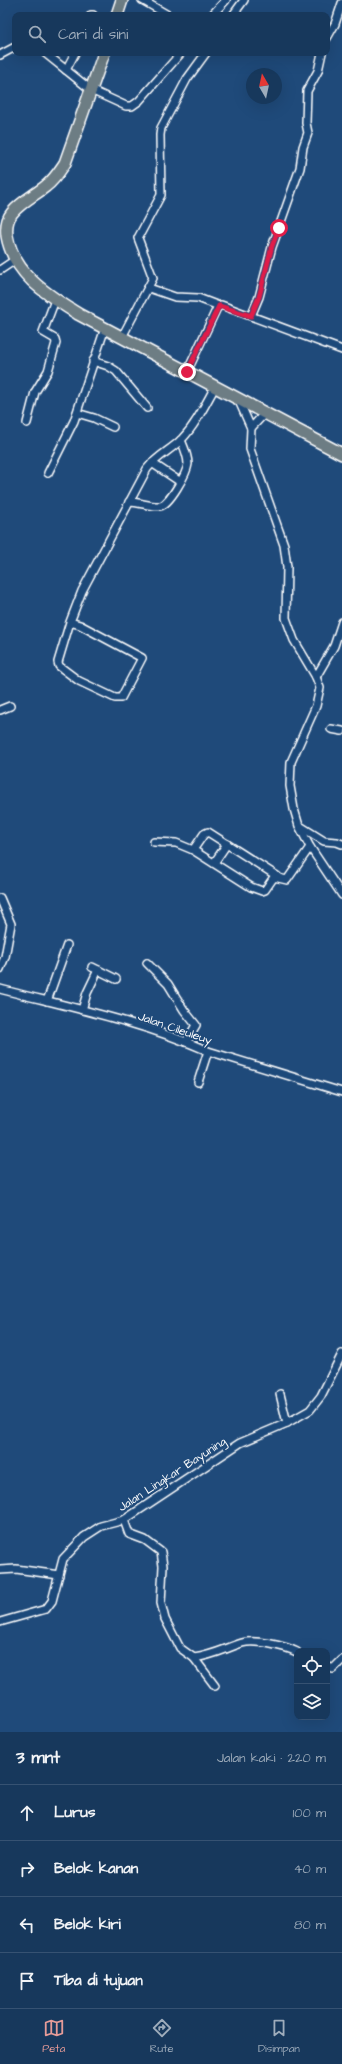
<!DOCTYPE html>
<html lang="id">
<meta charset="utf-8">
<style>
:root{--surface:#17385c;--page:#244365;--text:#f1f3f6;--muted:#9eacbb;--line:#365272;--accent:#e69b98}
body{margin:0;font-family:"Architects Daughter",sans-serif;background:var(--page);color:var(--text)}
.controls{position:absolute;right:12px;bottom:12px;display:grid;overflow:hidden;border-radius:8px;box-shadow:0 4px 16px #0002}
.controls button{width:36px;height:36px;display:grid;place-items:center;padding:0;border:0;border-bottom:1px solid var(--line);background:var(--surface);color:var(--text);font:20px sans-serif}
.compass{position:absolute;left:246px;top:68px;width:36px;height:36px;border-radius:50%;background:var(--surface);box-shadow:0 4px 16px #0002;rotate:351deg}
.stop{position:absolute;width:12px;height:12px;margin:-9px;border:3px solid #e11d48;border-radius:50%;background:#fff}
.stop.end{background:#e11d48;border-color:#fff;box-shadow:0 1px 4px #0008}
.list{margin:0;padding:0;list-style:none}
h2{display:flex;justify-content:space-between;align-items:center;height:52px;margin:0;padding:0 16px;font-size:17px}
h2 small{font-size:13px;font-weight:400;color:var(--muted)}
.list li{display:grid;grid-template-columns:26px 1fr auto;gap:12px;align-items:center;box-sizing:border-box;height:56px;padding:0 16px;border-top:1px solid var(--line)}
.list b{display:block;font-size:15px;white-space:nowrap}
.list em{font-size:13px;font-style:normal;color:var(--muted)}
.icon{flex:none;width:22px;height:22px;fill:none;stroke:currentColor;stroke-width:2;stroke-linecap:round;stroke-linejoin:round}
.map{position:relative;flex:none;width:342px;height:1732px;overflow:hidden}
.search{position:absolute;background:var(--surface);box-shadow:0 4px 16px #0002;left:12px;right:12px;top:12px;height:44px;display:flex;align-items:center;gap:10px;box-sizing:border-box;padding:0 14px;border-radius:8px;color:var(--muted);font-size:15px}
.sheet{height:276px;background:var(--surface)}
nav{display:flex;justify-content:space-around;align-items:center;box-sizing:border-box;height:56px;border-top:1px solid var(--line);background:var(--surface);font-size:11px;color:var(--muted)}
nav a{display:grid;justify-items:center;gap:2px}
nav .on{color:var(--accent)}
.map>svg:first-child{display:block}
</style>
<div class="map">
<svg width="342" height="1732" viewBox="0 0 342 1732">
<rect width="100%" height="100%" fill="#1f4a7a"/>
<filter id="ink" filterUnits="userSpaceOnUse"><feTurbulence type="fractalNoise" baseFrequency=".025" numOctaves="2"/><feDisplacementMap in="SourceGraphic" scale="8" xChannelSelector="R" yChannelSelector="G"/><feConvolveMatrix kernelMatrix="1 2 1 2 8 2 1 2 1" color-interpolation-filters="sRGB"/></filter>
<g filter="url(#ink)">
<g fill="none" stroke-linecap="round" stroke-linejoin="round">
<defs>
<g id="minor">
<path d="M142,0l26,15"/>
<path d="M91,15h2"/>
<path d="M212,15l14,-15"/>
<path d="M233,15l11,-15"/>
<path d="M327,38l8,-14 7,-21"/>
<path d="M45,53l46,37 35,16h6l7,-5 42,-48"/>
<path d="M0,55l15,-8"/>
<path d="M66,70l9,-17"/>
<path d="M0,270l15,-10"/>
<path d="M149,288l26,9 23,1 21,8"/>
<path d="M251,316l8,-19 13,-50 28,-79 3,-21 5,-14 -2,-10 1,-32 11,-20 4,-18"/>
<path d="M122,337l31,-59 -15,-40 23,-43 -1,-60 1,-7 26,-49 19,-26"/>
<path d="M93,361l15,5 8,5 31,37"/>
<path d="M187,372l30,-64 4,-3 121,45"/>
<path d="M239,401l12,27 -1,21 34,96 3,22 -1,51 8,22 22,37 4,11 -4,18 -25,56 -1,24 4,23 5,17 11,21 32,48"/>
<path d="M77,413l17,5 19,9"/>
<path d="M27,423l8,-31 13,-21 8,-28 -1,-4 -12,-7 12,-32"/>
<path d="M251,428l14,-15"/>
<path d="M152,463l27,18"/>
<path d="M48,473l26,-52 31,-93"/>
<path d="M129,502c11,0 21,5 31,4 9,-1 27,-33 28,-42 0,-8 -4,-17 -7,-24"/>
<path d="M70,622l-12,40 1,4 20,15 36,17h6l21,-40 -62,-33 -10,-3 12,-31 65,-122c10,-13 24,-19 35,-30 14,-15 23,-34 33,-52"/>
<path d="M316,677l18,-31 8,-24"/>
<path d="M0,710l10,-4"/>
<path d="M331,729l11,2"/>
<path d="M300,826l24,15 13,1 5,2"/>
<path d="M154,842l22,1 17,7 58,37 11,4 3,-1 9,-13 13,3 23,-33"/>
<path d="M193,850l11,-16 4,-2 69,44"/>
<path d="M214,863l13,-19"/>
<path d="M0,898l11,26 -6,33 -5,12"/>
<path d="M147,963l21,21 16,26 12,15 -10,17"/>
<path d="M92,967l24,12"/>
<path d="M0,989c69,18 142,33 208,62l134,41"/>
<path d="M47,1001l20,-56"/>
<path d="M82,1010l5,-17 11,-23"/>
<path d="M198,1082l10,-31"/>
<path d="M280,1394l7,29"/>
<path d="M124,1520l5,14 16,6 16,12 2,14 -2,37 4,16 15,29 14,10c20,-3 30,-9 48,-15 13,-4 43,3 55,9"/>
<path d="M0,1570l16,-1 43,6"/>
<path d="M0,1622l46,-13 6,-8 11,-42 21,-22 17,-11 23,-6 116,-77 47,-20 23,-13 11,-14 21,-42"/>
<path d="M194,1658l21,28"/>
<path d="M327,1666l6,3 9,-9"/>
</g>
<g id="highway">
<path d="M117,15l5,-15"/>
<path d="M104,53l-39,110c-6,9 -11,17 -19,23 -11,9 -25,16 -34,27 -5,6 -6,15 -5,23 7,39 41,59 71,78l264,140"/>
</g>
</defs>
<use href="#minor" stroke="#fff" stroke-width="10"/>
<use href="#highway" stroke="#fff" stroke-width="14"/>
<use href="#minor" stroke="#1f4a7a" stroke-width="7"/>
<use href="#highway" stroke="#6d7d84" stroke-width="11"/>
</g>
</g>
<g fill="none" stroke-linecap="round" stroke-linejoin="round" filter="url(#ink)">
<path stroke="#e11d48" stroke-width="5" d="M187,372l32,-66 32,10 8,-19 13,-51 7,-18"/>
</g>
<g text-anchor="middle" stroke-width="4" stroke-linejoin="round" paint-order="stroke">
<g font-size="12" fill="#fff" stroke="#1f4a7a">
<text transform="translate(175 1028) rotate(19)" y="4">Jalan Cileuleuy</text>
<text transform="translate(172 1474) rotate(-33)" y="4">Jalan Lingkar Bayuning</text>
</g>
</g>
</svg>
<div class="controls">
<button><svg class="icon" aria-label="locate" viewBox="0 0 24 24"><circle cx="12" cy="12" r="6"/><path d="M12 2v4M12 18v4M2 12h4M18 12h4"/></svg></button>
<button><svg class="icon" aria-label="layers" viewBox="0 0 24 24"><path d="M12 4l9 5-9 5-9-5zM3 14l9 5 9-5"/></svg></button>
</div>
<svg class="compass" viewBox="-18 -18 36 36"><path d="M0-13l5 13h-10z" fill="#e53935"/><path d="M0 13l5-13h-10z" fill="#9eacbb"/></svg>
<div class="stop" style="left:279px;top:228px"></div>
<div class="stop end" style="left:187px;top:372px"></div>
<div class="search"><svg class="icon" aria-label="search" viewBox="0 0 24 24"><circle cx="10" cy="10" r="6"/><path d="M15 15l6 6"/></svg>Cari di sini</div>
</div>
<section class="sheet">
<h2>3 mnt<small>Jalan kaki · 220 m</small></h2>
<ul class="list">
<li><svg class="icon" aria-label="ahead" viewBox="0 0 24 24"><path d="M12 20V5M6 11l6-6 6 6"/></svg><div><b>Lurus</b></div><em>100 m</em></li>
<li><svg class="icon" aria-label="right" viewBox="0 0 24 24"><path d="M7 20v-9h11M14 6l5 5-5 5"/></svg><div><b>Belok kanan</b></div><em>40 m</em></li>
<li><svg class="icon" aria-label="left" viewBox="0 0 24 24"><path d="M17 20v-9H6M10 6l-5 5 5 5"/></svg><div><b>Belok kiri</b></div><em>80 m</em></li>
<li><svg class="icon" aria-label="arrive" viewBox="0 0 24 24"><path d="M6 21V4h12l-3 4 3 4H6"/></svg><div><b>Tiba di tujuan</b></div></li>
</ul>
</section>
<nav>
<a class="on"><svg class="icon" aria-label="map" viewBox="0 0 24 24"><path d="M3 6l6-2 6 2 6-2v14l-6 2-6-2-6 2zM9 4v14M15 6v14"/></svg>Peta</a>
<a><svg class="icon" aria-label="directions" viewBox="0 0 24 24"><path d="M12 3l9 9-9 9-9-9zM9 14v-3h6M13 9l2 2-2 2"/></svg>Rute</a>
<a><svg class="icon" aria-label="saved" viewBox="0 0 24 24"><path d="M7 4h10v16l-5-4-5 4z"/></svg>Disimpan</a>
</nav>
